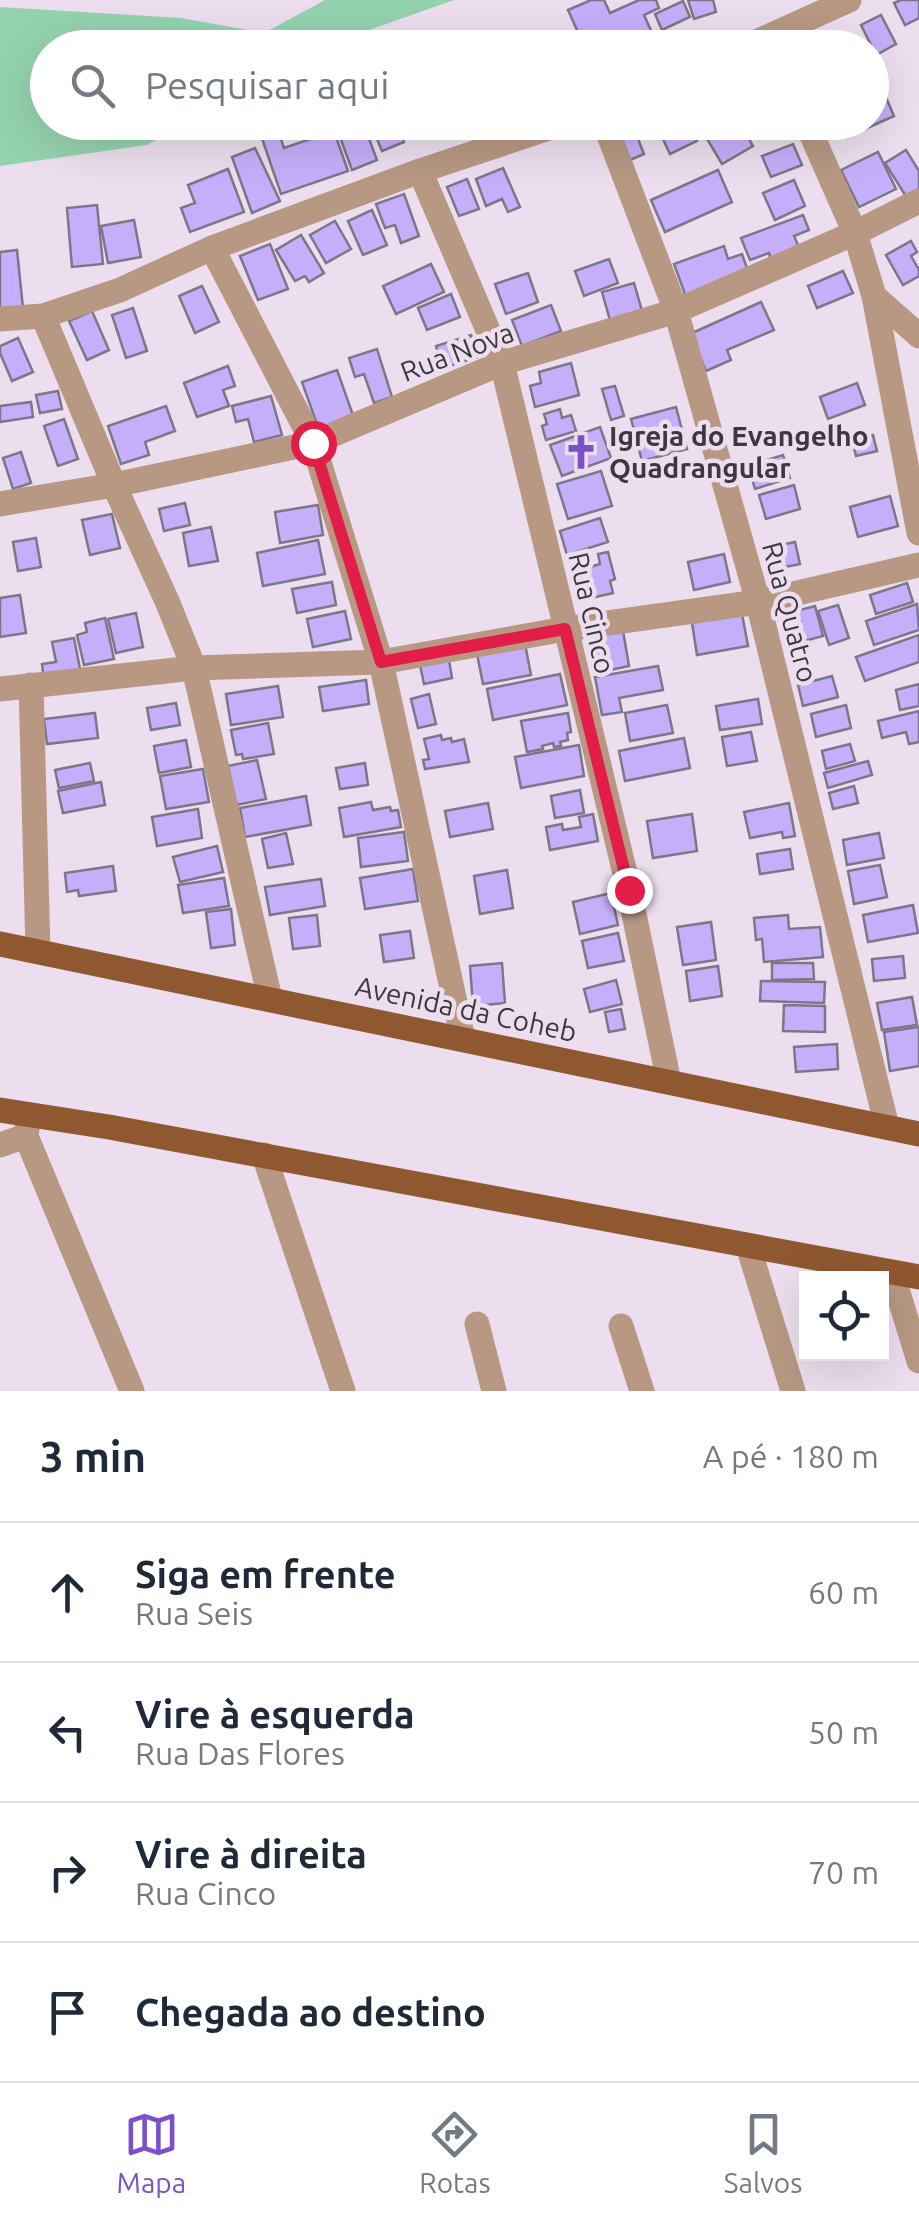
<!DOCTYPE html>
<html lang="pt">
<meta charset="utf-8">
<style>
:root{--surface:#fff;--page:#f2f2f3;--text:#1f2937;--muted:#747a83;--line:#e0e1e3;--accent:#7c50c9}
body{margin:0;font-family:Ubuntu,sans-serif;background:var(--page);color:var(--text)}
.controls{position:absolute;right:30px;bottom:30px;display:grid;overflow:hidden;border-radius:0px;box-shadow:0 10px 40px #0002}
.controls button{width:90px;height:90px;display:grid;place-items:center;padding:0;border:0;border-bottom:2px solid var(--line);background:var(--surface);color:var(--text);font:50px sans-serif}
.stop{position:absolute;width:30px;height:30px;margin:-22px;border:8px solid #e11d48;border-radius:50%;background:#fff}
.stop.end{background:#e11d48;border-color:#fff;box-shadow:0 2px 10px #0008}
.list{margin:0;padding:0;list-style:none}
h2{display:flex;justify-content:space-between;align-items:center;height:130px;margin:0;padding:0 40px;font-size:42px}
h2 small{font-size:32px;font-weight:400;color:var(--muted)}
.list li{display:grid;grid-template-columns:65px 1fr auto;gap:30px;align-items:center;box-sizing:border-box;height:140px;padding:0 40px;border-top:2px solid var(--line)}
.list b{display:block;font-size:38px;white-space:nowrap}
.list p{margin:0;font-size:32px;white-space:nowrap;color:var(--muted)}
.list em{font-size:32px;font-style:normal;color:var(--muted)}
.icon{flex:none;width:55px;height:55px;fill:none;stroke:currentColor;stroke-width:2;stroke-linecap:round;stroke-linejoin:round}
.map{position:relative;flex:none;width:919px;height:1391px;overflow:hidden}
.search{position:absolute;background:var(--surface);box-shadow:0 10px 40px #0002;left:30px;right:30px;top:30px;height:110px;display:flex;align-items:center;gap:25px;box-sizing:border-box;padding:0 35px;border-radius:55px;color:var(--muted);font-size:38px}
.sheet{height:690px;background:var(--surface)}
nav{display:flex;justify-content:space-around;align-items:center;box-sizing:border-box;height:140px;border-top:2px solid var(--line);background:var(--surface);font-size:28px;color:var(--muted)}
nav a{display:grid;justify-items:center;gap:5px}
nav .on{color:var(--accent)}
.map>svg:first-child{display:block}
</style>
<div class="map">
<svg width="919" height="1391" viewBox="0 0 919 1391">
<rect width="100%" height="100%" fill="#ecdeee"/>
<path fill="#94d2af" d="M325,0h129l-133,47 -273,1v74l137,1 -38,22 -147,21v-159l181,11 83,15z"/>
<g fill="#c6affa" stroke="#7c7788" stroke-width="2.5">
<path d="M591,0h13l6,13 29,-13h17l3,8 -15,7 15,33h-74l-17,-38z"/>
<path d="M688,0h25l3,12 -22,7z"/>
<path d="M901,0h18v18l-14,7 -11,-22z"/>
<path d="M683,1l7,16 -28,13 -7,-16z"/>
<path d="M881,15l15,29 -20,11 -15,-30z"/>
<path d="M885,95l9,21 -47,21 -6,-15h31v-21z"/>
<path d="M262,122h13l9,26 50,-17 14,40 -67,23 -24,-70z"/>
<path d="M370,122h26l8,20 -22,9z"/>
<path d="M655,122h33l9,19 -27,13z"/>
<path d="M697,122h42l14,24 -31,18z"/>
<path d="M633,126l11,28 -14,6 -12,-29z"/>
<path d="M365,128l12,32 -25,10 -12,-33z"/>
<path d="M793,144l9,21 -31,12 -9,-21z"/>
<path d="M255,148l25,53 -28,12 -20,-56z"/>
<path d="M906,150l13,21v20l-12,7 -22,-35z"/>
<path d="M878,152l18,37 -37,18 -18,-37z"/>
<path d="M503,168l17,39 -12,5 -6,-13 -16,7 -10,-27z"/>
<path d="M228,169l16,43 -54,20 -9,-24 14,-5 -7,-18z"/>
<path d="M718,170l14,32 -67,30 -14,-32z"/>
<path d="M467,179l12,30 -20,7 -12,-29z"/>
<path d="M794,180l11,26 -30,14 -12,-27z"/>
<path d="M404,194l15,42 -18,7 -6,-18 -10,3 -9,-24z"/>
<path d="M97,205l6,59 -31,3 -5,-59z"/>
<path d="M372,210l15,35 -24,10 -15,-34z"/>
<path d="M803,215l6,15 -15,6 7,16 -29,11 -3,-10 -19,7 -9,-22z"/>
<path d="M134,220l7,37 -33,6 -7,-37z"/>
<path d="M335,221l16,28 -25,14 -16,-28z"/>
<path d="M301,235l23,38 -15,9 -4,-6 -10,5 -19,-31z"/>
<path d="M911,241l6,11 -6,4 8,14v6l-16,9 -17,-30z"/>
<path d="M270,244l18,45 -30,11 -18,-44z"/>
<path d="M724,246l4,13 14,-5 7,20 -63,23 -12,-33z"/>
<path d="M17,250l6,58 -23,2v-58z"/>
<path d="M609,259l9,24 -34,13 -9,-25z"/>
<path d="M431,264l13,28 -48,22 -13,-28z"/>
<path d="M843,271l10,22 -36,15 -9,-22z"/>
<path d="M528,273l10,29 -32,12 -11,-30z"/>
<path d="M634,283l8,28 -32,9 -8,-28z"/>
<path d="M202,286l17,36 -24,11 -16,-37z"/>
<path d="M451,294l9,23 -33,13 -9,-22z"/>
<path d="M761,302l13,28 -47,20 4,10 -25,11 -16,-37z"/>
<path d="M551,305l10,26 -39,15 -10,-26z"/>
<path d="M133,308l14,43 -21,7 -14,-43z"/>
<path d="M92,311l17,39 -22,10 -18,-39z"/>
<path d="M471,335l7,22 -35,11 -7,-22z"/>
<path d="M18,338l15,34 -21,9 -12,-28v-7z"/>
<path d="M377,349l15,48 -18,6 -10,-29 -9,3 -6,-19z"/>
<path d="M571,363l8,32 -44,12 -5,-21 11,-3 -2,-11z"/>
<path d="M228,366l7,20 -12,4 6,16 -32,11 -13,-34z"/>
<path d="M337,370l17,48 -35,12 -17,-48z"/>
<path d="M857,383l8,22 -37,14 -8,-22z"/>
<path d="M615,386l9,30 -13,4 -9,-31z"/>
<path d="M58,391l4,18 -22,4 -4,-18z"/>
<path d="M271,396l11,39 -28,7 -6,-23 -12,3 -4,-16z"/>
<path d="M31,402l2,15 -33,5v-16z"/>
<path d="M166,406l9,25 -30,11 4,13 -28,9 -13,-38z"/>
<path d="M676,407l11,42 -45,12 -11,-42z"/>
<path d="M560,409l2,9 9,-3 5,16 -30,9 -4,-14 5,-2 -3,-10z"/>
<path d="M64,419l14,40 -20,7 -14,-40z"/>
<path d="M600,427l11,31 -49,18 -12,-31z"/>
<path d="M873,435l4,16 -21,5 -4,-16z"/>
<path d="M21,452l10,31 -18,6 -10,-31z"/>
<path d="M783,455l7,23 -35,11 -7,-23z"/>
<path d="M601,471l11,35 -44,13 -11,-35z"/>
<path d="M794,485l6,24 -34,10 -7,-24z"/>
<path d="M890,496l8,30 -40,11 -8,-30z"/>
<path d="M185,503l5,22 -26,6 -5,-22z"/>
<path d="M318,505l5,30 -43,8 -5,-31z"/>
<path d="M112,514l8,34 -30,7 -8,-35z"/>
<path d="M600,518l8,24 -41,13 -7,-24z"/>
<path d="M211,527l7,34 -29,5 -6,-33z"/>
<path d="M36,538l5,29 -23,4 -5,-29z"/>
<path d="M318,540l7,34 -62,12 -6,-33z"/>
<path d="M795,542l5,22 -30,6 -5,-22z"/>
<path d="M608,552l7,27 -5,2 3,12 -26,6 -8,-29 21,-6 -2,-10z"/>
<path d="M724,554l6,28 -36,8 -6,-28z"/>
<path d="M332,582l4,23 -39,8 -5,-24z"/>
<path d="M907,583l6,19 -37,12 -6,-19z"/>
<path d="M20,595l6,38 -26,4v-39z"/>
<path d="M917,604l2,26 -45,15 -8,-24z"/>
<path d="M838,605l11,33 -20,7 -11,-34z"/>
<path d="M815,606l8,30 -18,5 -3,-11 -12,3 -5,-19z"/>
<path d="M345,611l6,28 -38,8 -6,-28z"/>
<path d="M136,613l7,34 -27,6 -8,-34z"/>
<path d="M742,614l6,32 -51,9 -5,-32z"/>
<path d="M105,618l9,41 -30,6 -7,-30 10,-3 -2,-9z"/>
<path d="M623,631l6,35 -33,7 -7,-36z"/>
<path d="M919,635v27l-54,19 -9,-24z"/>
<path d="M74,638l7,36 -37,7 -2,-17 14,-2 -4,-20z"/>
<path d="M525,644l6,31 -48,9 -6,-30z"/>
<path d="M449,660l3,18 -28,6 -4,-19z"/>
<path d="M658,666l5,24 -44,8 3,14 -20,3 -7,-38z"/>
<path d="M560,674l7,31 -74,15 -6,-31z"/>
<path d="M832,676l6,21 -35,9 -5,-21z"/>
<path d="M366,680l3,24 -46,7 -4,-24z"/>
<path d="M919,684v22l-19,4 -4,-20z"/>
<path d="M278,686l5,31 -52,8 -5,-31z"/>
<path d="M429,694l7,30 -18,4 -7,-29z"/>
<path d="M758,699l4,25 -42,6 -4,-24z"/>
<path d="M176,703l4,22 -29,5 -4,-22z"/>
<path d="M667,705l6,28 -43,8 -5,-28z"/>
<path d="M846,705l5,23 -35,9 -5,-23z"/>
<path d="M919,711v31l-10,2 -3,-12 -24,6 -4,-17z"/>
<path d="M95,713l3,25 -51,6 -3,-25z"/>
<path d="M568,713l3,19 -4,1 1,7 -8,2 1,4 -7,1 -1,-4 -11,3 1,3 -16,3 -6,-31z"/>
<path d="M268,723l6,31 -31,5 -1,-5 -6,1 -5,-25z"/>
<path d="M751,732l6,29 -30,5 -5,-29z"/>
<path d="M441,735l1,5 9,-2 1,4 12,-3 5,23 -44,7 -2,-9 6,-1 -5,-20z"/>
<path d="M684,738l6,30 -65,13 -6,-30z"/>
<path d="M186,740l5,27 -32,6 -5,-27z"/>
<path d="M850,744l5,17 -29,8 -4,-18z"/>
<path d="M579,745l5,31 -63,12 -6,-31z"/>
<path d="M257,760l9,39 -30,6 -8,-39z"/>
<path d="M868,761l4,14 -44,13 -4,-15z"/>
<path d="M90,763l4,18 -35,7 -4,-18z"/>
<path d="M365,763l3,22 -28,4 -4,-21z"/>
<path d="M203,769l6,33 -43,7 -6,-33z"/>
<path d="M101,782l4,23 -42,8 -5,-22z"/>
<path d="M854,786l4,17 -25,6 -4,-16z"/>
<path d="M580,790l4,23 -29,5 -4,-22z"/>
<path d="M306,796l5,29 -66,12 -5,-29z"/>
<path d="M371,802l2,8 17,-3 1,4 7,-1 3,17 -57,10 -5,-29z"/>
<path d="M488,803l5,26 -43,8 -5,-26z"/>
<path d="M789,803l6,33 -12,2 -1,-6 -32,6 -6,-26z"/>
<path d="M198,809l4,29 -45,8 -5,-29z"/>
<path d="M593,814l5,27 -48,9 -4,-23 16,-3 1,6 18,-3 -2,-10z"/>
<path d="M692,814l5,37 -44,7 -6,-37z"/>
<path d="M404,832l4,29 -47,6 -3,-29z"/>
<path d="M286,833l7,31 -25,4 -6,-29z"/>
<path d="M879,833l5,25 -37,7 -4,-25z"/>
<path d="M217,846l6,26 -43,10 -7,-25z"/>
<path d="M790,849l3,20 -33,5 -3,-20z"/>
<path d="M880,865l7,32 -33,7 -6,-33z"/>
<path d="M113,866l3,25 -37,5 -1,-6 -11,2 -2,-19z"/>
<path d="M413,869l5,32 -53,8 -5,-31z"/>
<path d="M507,870l6,38 -33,6 -6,-38z"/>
<path d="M224,878l5,28 -46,7 -5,-28z"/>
<path d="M321,879l4,27 -55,9 -5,-28z"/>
<path d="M611,893l7,32 -38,9 -7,-32z"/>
<path d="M913,905l5,28 -50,9 -5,-27z"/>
<path d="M231,909l4,36 -24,3 -5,-36z"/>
<path d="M317,915l3,31 -27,3 -4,-31z"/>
<path d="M788,915l1,14 31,-2 3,30 -59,5 -2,-23 -6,1 -2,-22z"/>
<path d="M711,922l5,38 -33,5 -6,-38z"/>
<path d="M410,931l4,27 -30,4 -4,-27z"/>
<path d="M618,933l6,28 -36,7 -6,-27z"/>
<path d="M903,956l2,22 -31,3 -2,-22z"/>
<path d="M502,963l3,40 -32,3 -3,-40z"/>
<path d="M772,963h41l1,16 -42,1z"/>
<path d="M718,966l4,30 -32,5 -4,-30z"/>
<path d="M616,980l6,24 -32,8 -6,-23z"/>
<path d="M761,981l64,1 -1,21 -64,-2z"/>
<path d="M912,997l5,28 -35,5 -5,-27z"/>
<path d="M784,1005l41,1v26l-42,-1z"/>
<path d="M621,1009l4,20 -16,3 -4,-20z"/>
<path d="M919,1027v39l-29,5 -6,-39z"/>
<path d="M837,1044l1,25 -42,3 -2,-25z"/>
</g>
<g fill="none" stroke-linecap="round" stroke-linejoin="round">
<g stroke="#b89883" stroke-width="25">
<path d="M743,48l106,-48"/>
<path d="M604,122l72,189 82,291 129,525"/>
<path d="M806,122l49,111 19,63 45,237"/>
<path d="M420,171l82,192 127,527 40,192"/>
<path d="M212,248l101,195 68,219 82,377"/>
<path d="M874,296l45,40"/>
<path d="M43,316l71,169 53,116 27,67 76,331"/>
<path d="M0,319l43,-3 77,-26 92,-42 208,-77 147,-49"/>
<path d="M0,504l114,-19 199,-42 189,-80 174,-52 179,-78 64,-32"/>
<path d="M31,685l7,266"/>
<path d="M0,689l194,-21 187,-6 184,-33 193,-27 161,-37"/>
<path d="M29,1115l-3,21 106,255"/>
<path d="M0,1145l26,-9"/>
<path d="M264,1155l79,236"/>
<path d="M748,1246l45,145"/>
<path d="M892,1273l27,88"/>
<path d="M477,1324l17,67"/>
<path d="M621,1326l21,65"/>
</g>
<g stroke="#8f5830" stroke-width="25">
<path d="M0,944l919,190"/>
<path d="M0,1110l109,17 810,150"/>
</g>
</g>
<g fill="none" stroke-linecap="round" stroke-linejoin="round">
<path stroke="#e11d48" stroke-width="12" d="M313,443l68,219 184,-33 64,261"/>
</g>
<defs>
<symbol id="church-bare" viewBox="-9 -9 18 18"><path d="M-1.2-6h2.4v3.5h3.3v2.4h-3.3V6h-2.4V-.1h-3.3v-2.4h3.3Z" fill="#7c50c9" stroke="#ecdeee" stroke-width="2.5" paint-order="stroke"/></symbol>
</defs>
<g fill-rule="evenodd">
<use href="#church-bare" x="556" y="427" width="50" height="50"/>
</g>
<g text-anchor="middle" stroke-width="9" stroke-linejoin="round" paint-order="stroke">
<g font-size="28" fill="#3d383e" stroke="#ecdeee">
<text transform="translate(457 352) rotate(-21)" y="10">Rua Nova</text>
<text transform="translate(790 612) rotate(75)" y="10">Rua Quatro</text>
<text transform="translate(592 613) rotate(77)" y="10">Rua Cinco</text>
<text transform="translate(466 1009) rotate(12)" y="10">Avenida da Coheb</text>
</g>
<g font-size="28" font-weight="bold" fill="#3d383e" stroke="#ecdeee" text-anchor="start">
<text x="609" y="446">Igreja do Evangelho<tspan x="609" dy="32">Quadrangular</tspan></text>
</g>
</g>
</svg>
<div class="controls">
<button><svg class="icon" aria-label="locate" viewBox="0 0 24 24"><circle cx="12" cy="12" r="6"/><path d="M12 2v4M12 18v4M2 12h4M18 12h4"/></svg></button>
</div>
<div class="stop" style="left:313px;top:443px"></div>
<div class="stop end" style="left:629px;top:890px"></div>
<div class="search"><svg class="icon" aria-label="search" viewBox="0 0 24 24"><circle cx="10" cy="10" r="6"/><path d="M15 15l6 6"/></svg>Pesquisar aqui</div>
</div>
<section class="sheet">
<h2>3 min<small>A pé · 180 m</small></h2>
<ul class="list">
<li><svg class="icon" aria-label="ahead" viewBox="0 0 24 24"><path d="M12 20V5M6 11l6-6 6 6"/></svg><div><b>Siga em frente</b><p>Rua Seis</p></div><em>60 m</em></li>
<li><svg class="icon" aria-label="left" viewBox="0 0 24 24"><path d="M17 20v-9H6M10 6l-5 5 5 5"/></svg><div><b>Vire à esquerda</b><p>Rua Das Flores</p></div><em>50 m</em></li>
<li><svg class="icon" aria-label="right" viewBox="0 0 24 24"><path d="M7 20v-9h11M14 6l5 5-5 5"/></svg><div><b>Vire à direita</b><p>Rua Cinco</p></div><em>70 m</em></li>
<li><svg class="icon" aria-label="arrive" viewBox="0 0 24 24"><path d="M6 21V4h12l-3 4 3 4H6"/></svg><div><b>Chegada ao destino</b></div></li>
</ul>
</section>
<nav>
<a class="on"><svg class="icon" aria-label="map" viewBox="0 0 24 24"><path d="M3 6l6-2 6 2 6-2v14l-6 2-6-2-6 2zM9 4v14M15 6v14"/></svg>Mapa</a>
<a><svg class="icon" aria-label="directions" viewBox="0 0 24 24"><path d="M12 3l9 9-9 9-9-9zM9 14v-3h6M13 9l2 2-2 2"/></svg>Rotas</a>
<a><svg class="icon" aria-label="saved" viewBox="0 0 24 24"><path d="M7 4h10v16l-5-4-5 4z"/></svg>Salvos</a>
</nav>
